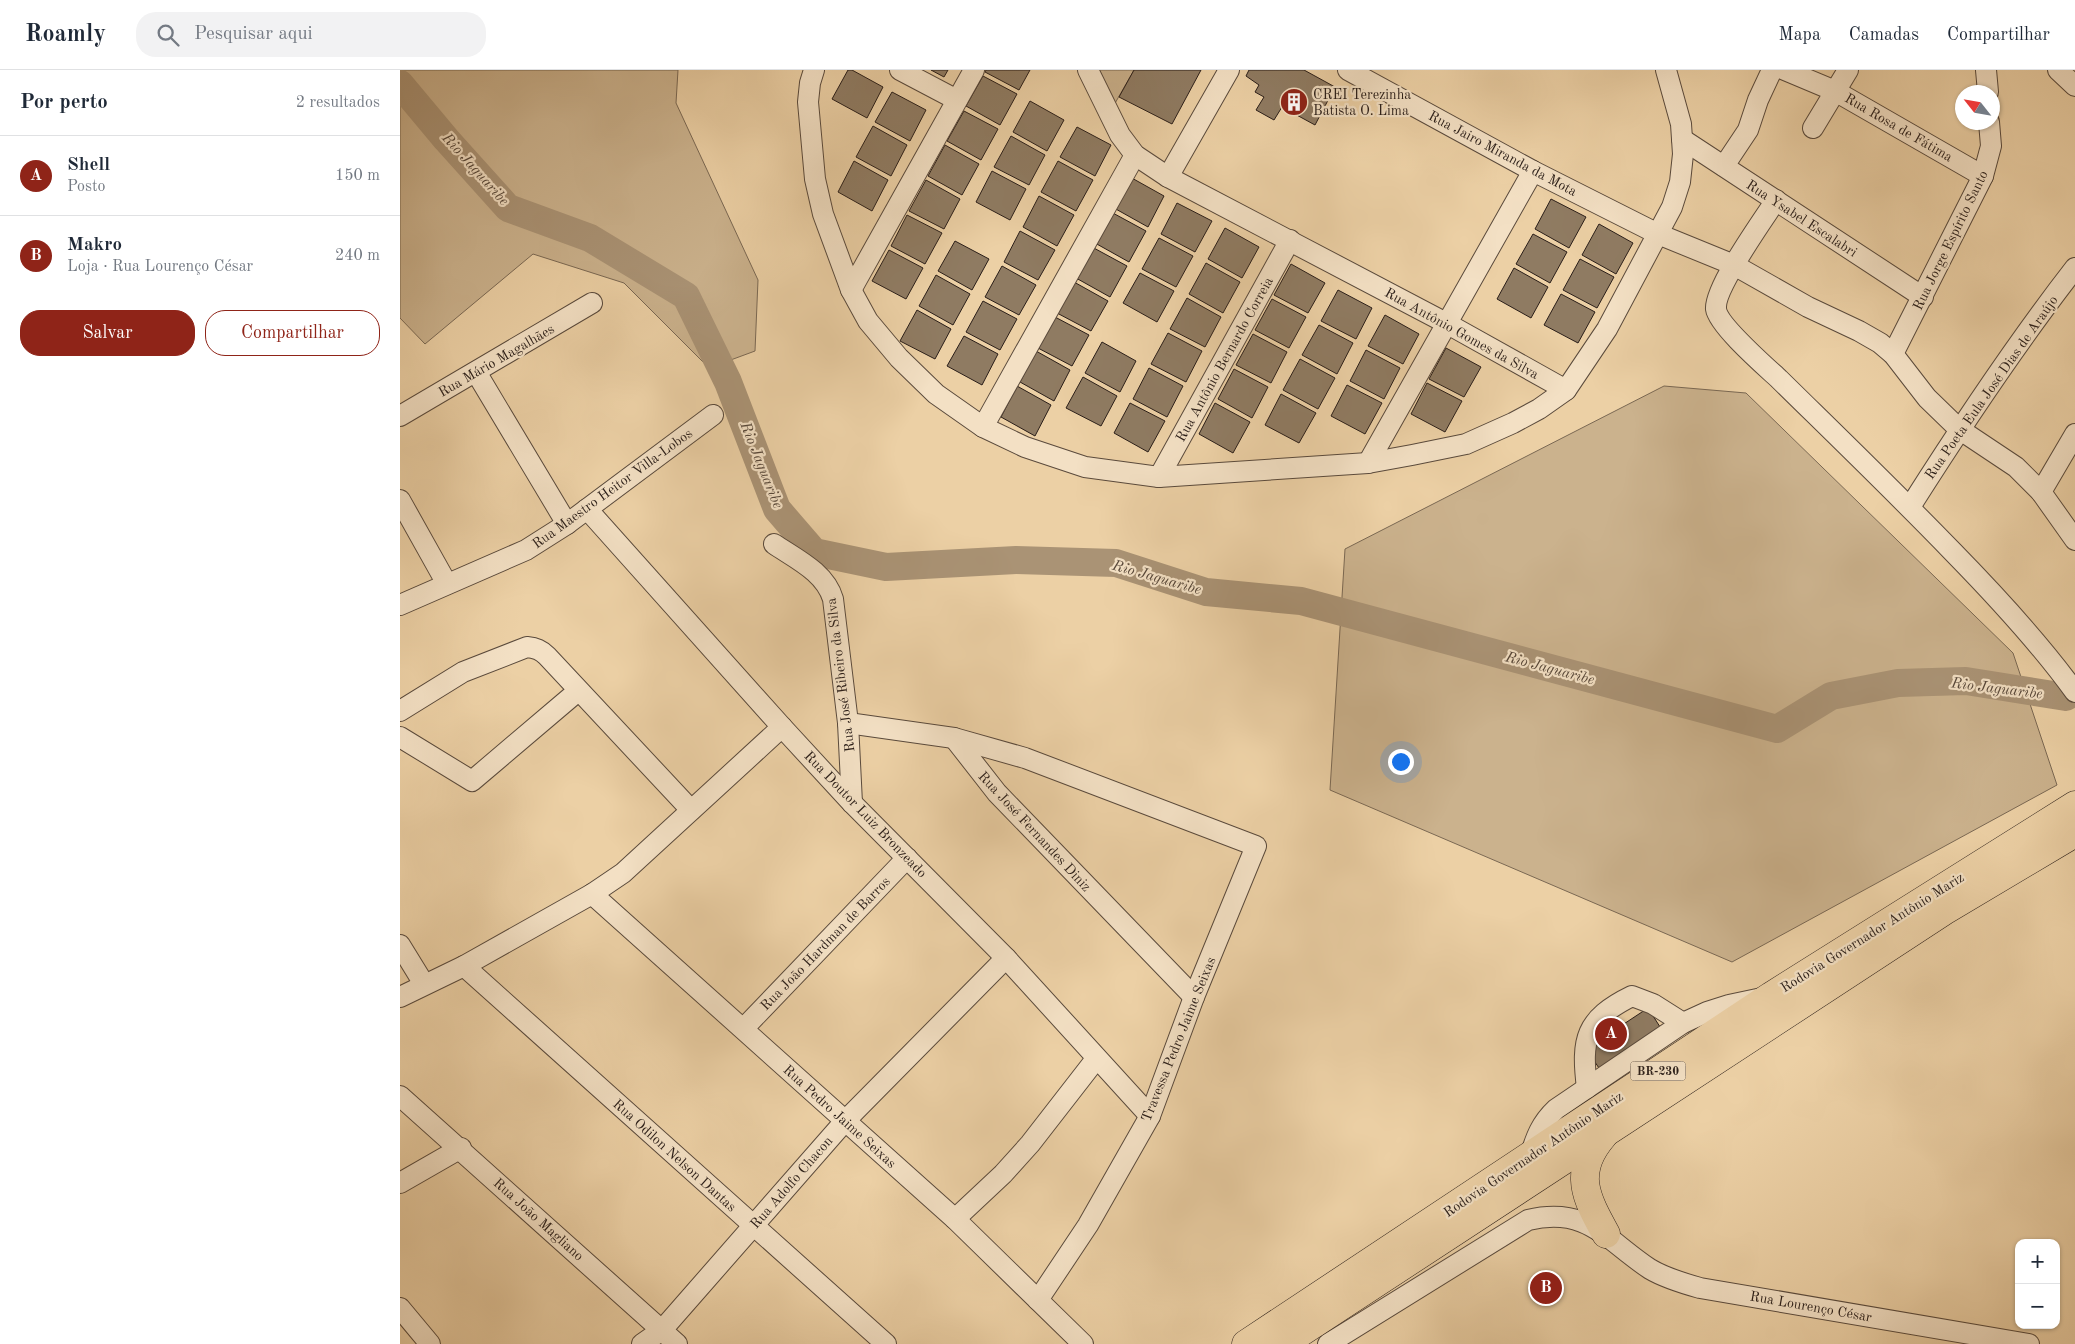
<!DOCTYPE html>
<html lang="pt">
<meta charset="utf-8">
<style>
:root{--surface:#fff;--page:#f2f2f3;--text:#1f2937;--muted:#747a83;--line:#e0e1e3;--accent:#8f2418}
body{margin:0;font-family:"Old Standard TT",serif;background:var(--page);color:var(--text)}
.controls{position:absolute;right:15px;bottom:15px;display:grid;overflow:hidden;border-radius:10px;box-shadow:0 1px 4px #0004}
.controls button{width:45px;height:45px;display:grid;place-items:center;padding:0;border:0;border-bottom:1px solid var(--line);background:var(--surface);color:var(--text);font:25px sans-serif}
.compass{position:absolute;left:1555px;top:15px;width:45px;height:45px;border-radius:50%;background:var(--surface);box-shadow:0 1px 4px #0004;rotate:301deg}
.you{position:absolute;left:1000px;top:691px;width:18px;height:18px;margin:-12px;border:4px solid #fff;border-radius:50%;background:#1a73e8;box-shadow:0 0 0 8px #1a73e833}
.badge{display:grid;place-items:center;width:32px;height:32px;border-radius:50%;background:var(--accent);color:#fff;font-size:16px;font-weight:700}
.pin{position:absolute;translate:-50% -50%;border:2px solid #fff;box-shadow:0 1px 5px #0006}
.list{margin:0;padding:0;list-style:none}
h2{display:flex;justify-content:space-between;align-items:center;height:65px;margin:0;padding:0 20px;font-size:21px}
h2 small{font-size:16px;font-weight:400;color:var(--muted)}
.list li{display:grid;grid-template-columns:32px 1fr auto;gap:15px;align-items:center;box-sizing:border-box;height:80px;padding:0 20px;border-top:1px solid var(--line)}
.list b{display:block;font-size:19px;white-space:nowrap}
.list p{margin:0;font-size:16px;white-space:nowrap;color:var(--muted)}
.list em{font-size:16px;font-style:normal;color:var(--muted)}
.actions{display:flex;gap:10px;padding:15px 20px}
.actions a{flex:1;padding:11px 0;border:1px solid var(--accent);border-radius:20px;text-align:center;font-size:18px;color:var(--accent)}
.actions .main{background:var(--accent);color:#fff}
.icon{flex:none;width:28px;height:28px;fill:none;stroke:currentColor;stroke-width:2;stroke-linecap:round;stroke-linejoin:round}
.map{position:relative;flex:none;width:1675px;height:1274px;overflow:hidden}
header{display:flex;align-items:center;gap:30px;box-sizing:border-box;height:70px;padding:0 25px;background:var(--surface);border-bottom:1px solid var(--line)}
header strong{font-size:24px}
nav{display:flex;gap:28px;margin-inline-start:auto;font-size:18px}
.search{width:350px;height:45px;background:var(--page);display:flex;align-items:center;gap:12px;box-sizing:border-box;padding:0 18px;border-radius:20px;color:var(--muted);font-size:19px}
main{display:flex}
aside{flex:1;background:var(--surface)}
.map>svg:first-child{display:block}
</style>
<header>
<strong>Roamly</strong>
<div class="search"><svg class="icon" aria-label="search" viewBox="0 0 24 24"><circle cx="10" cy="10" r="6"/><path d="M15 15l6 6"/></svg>Pesquisar aqui</div>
<nav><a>Mapa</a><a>Camadas</a><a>Compartilhar</a></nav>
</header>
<main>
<aside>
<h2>Por perto<small>2 resultados</small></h2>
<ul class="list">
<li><span class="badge">A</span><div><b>Shell</b><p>Posto</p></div><em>150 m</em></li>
<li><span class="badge">B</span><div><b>Makro</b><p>Loja · Rua Lourenço César</p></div><em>240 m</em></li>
</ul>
<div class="actions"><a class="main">Salvar</a><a>Compartilhar</a></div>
</aside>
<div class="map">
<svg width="1675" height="1274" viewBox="0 0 1675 1274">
<rect width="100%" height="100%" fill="#ecd0a5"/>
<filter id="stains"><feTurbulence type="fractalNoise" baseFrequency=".004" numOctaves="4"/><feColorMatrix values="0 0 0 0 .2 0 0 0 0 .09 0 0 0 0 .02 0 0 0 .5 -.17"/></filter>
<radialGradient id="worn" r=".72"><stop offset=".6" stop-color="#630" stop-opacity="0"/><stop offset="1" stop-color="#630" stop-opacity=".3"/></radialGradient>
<g fill="#cbb28d" stroke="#7a6853">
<path d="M0,0h278l-2,33 82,177 -3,71 -46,17 -85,-85 -91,-29 -108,90 -25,-26z"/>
<path d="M693,0h41l-24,42z"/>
<path d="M1264,316l82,7 267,260 44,132 -325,177 -402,-172 15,-241z"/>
</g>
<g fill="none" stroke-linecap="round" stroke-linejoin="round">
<path stroke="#aa9375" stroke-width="28" d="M0,14l46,55 62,69 82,30 96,58 42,86 49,127 37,43 72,15 130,-7 100,3 90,29 95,9 476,128 54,-33 67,-13 68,-2 100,16"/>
</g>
<g fill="#8f7b62" stroke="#2a1e19">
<path d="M448,0h4l31,17 -16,31 -35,-19z"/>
<path d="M531,0h17l-4,7z"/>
<path d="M586,0h44l-11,20 -34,-18z"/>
<path d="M734,0h67l-29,54 -53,-27z"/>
<path d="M849,0h55l31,17 -20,38 -33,-18 -8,13 -18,-10 8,-13 -9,-5 4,-7 -13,-9z"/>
<path d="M583,6l34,18 -17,31 -34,-19z"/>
<path d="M492,22l34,18 -16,31 -35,-19z"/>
<path d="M630,31l34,19 -17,31 -34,-19z"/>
<path d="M564,41l34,18 -17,31 -34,-19z"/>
<path d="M473,56l34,19 -16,31 -35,-19z"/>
<path d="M677,57l34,18 -16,31 -35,-19z"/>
<path d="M611,66l34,19 -16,30 -35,-18z"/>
<path d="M545,75l34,19 -17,31 -34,-19z"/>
<path d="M454,91l34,19 -16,31 -34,-19z"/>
<path d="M658,91l35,19 -17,31 -35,-19z"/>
<path d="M592,101l34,18 -16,31 -34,-18z"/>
<path d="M730,107l34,19 -16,31 -34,-19z"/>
<path d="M526,110l34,19 -16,30 -35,-18z"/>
<path d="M639,126l35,19 -17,31 -34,-19z"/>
<path d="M1151,129l35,18 -17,31 -34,-19z"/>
<path d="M777,133l35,18 -17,31 -34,-18z"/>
<path d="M711,142l35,19 -17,31 -34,-19z"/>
<path d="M507,145l35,18 -17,31 -34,-18z"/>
<path d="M1199,154l34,19 -17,31 -34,-19z"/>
<path d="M825,158l34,19 -17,31 -34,-19z"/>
<path d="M620,161l35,19 -17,30 -34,-18z"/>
<path d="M1133,164l34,18 -17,31 -34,-19z"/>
<path d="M759,168l34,18 -17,31 -34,-18z"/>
<path d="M555,171l34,18 -17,31 -34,-19z"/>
<path d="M692,177l35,19 -17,31 -34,-19z"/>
<path d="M489,180l34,18 -17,31 -34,-18z"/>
<path d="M1180,189l34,18 -17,31 -34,-18z"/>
<path d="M806,193l34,19 -17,31 -34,-19z"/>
<path d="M891,194l34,19 -17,30 -34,-18z"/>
<path d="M602,196l34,19 -17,30 -34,-18z"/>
<path d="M1114,198l34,19 -17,31 -34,-19z"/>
<path d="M740,203l34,18 -17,31 -34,-19z"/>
<path d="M536,205l34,19 -17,31 -34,-19z"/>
<path d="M674,212l34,19 -17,30 -34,-18z"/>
<path d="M938,220l34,18 -16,31 -35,-18z"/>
<path d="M1161,224l34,18 -17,31 -34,-18z"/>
<path d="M787,228l34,19 -16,30 -35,-18z"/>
<path d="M872,229l34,18 -17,31 -34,-18z"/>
<path d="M583,231l34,18 -17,31 -34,-18z"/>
<path d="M517,240l34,19 -16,30 -35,-18z"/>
<path d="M985,245l34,19 -16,30 -35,-18z"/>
<path d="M655,247l34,18 -17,31 -34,-18z"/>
<path d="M919,255l34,18 -16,31 -35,-19z"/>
<path d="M768,263l34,18 -16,31 -35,-18z"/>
<path d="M853,264l34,18 -16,31 -35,-18z"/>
<path d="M564,266l34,18 -16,31 -35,-19z"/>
<path d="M702,272l34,19 -16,31 -35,-19z"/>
<path d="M1046,278l35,19 -17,30 -35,-18z"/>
<path d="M966,280l34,18 -16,31 -34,-18z"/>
<path d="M636,281l34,19 -16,31 -34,-19z"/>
<path d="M900,289l35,19 -17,31 -35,-19z"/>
<path d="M749,298l34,18 -16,31 -34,-18z"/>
<path d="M834,299l34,18 -16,31 -34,-19z"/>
<path d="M683,307l34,19 -16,30 -35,-18z"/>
<path d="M1027,313l35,18 -17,31 -34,-18z"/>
<path d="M947,315l35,18 -17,31 -34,-18z"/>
<path d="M617,316l34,19 -16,31 -34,-19z"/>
<path d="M881,324l35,19 -17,30 -34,-18z"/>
<path d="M730,333l35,18 -17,31 -34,-19z"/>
<path d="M815,333l35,19 -17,31 -34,-19z"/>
<path d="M1248,938l14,22 -61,41 -15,-22z"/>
</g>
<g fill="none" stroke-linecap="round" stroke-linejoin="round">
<defs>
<g id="minor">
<path d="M414,0l-4,13 -2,19 7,77 8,35 28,76 17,31 31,37 37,36 47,33 42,20 60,20 74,10 209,-14 44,-8 54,-11 47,-21 26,-14 27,-19 41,-61 65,-122 8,-25 3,-28 -2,-30 -15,-54"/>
<path d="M500,0l57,30"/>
<path d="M688,0l32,65 15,20 33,22 278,146 120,67"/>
<path d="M948,0l185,101 125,63 76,31 74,42 51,24 21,12 13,11 34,44 32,31 57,38 25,25 34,48"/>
<path d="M1385,0l50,21 148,85"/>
<path d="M1586,0l2,22"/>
<path d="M1658,0l17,16"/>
<path d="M1413,58l35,-58"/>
<path d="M1282,69l241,158"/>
<path d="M1324,96l24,-36 10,-30 14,-30"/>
<path d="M768,107l61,-107"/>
<path d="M1376,130c-13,20 -62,88 -60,109 2,16 49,57 63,70 58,57 117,114 174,173 43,44 86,90 122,140"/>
<path d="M451,220l123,-220"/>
<path d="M1493,284l90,-178 8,-30 -2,-24"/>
<path d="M76,302l91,152"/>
<path d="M0,346l192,-113"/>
<path d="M583,357l152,-272"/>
<path d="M968,393l165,-292"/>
<path d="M759,407l131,-237"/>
<path d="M1641,422l34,-58"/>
<path d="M0,430l47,84"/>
<path d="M1510,437c52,-82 105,-162 165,-239"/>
<path d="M187,439l195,218 70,76 154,155 144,158"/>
<path d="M374,474c22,15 51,28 59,55l15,124 4,80"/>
<path d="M0,535l126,-55 41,-26 146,-109"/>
<path d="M0,641l63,-39 64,-25c9,1 14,3 20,9l144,154"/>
<path d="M448,653l106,15 71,20 231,88 -62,151 -44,119 -62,109 -50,75"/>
<path d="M0,667l72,44 106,-90"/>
<path d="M554,668l43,55 197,204"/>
<path d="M192,824l363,325 128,125"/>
<path d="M0,875l24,39"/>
<path d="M64,896l422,378"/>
<path d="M0,927l64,-31 128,-72 31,-21 159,-146"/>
<path d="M344,958l163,-170"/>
<path d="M1187,1018c-6,-49 -2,-69 45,-92l21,8 30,19"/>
<path d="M0,1026l277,248"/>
<path d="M1130,1086c6,-19 11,-33 26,-47l127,-86 24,-11 22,-7 33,-7"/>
<path d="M0,1113l61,-35"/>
<path d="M555,1149l48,-45 27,-30 66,-85"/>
<path d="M0,1238l30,36"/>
<path d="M242,1274l20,-14 183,-209 161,-163"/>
<path d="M928,1274l200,-124c60,-14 78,20 122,49 15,9 32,14 50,19l329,56"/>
</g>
<g id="highway">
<path d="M1203,1066c-31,36 -17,62 3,98"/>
<path d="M846,1274l525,-348 304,-191"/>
<path d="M883,1274l661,-433 131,-78"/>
</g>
</defs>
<use href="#minor" stroke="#5a4a3c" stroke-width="22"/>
<use href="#highway" stroke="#2a1e19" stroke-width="29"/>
<use href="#minor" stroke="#f3e0c4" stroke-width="20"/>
<use href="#highway" stroke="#ecd0a5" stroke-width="28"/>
</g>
<defs>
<symbol id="building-disc" viewBox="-11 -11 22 22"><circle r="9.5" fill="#8f2418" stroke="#f3e0c4"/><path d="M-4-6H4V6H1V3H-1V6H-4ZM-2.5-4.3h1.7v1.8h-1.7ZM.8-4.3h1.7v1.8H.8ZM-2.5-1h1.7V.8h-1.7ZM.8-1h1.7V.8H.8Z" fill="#fff"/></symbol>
</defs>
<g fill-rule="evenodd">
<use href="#building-disc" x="878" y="16" width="32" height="32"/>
</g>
<g text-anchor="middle" stroke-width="4.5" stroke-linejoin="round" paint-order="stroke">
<rect fill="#f3e0c4" stroke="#66584c" stroke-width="1" x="1230.5" y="991.5" width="55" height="19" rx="4"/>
<g font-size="12" font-weight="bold" fill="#2a1e19">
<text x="1258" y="1005">BR-230</text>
</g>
<g font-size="14" fill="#2a1e19" stroke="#f3e0c4" text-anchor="start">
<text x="913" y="29">CREI Terezinha<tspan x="913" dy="16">Batista O. Lima</tspan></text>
</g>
<g font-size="14" fill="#2a1e19" stroke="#f3e0c4">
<text transform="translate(1499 57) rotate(30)" y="5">Rua Rosa de Fátima</text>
<text transform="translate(1103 83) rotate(28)" y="5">Rua Jairo Miranda da Mota</text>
<text transform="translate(1402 148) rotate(33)" y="5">Rua Ysabel Escalabri</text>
<text transform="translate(1550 170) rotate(-64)" y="5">Rua Jorge Espírito Santo</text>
<text transform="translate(1062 263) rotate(29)" y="5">Rua Antônio Gomes da Silva</text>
<text transform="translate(824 289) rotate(-61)" y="5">Rua Antônio Bernardo Correia</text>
<text transform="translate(96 290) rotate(-30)" y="5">Rua Mário Magalhães</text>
<text transform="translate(1591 317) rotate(-55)" y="5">Rua Poeta Eula José Dias de Araújo</text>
<text transform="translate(212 418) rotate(-36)" y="5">Rua Maestro Heitor Villa-Lobos</text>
<text transform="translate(440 605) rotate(-97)" y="5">Rua José Ribeiro da Silva</text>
<text transform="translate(466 744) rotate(46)" y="5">Rua Doutor Luiz Bronzeado</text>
<text transform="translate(635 761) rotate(47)" y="5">Rua José Fernandes Diniz</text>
<text transform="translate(1472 862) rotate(-32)" y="5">Rodovia Governador Antônio Mariz</text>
<text transform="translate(425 873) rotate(-46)" y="5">Rua João Hardman de Barros</text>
<text transform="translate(778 969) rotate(-68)" y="5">Travessa Pedro Jaime Seixas</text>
<text transform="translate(440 1046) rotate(42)" y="5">Rua Pedro Jaime Seixas</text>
<text transform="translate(1133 1084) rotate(-34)" y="5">Rodovia Governador Antônio Mariz</text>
<text transform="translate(275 1085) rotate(42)" y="5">Rua Odilon Nelson Dantas</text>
<text transform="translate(391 1112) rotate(-49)" y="5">Rua Adolfo Chacon</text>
<text transform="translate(139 1149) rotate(42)" y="5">Rua João Magliano</text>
<text transform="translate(1411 1236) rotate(10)" y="5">Rua Lourenço César</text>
</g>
<g font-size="15" font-style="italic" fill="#574739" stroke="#f3e0c4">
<text transform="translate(76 99) rotate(48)" y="5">Rio Jaguaribe</text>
<text transform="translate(362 395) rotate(68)" y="5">Rio Jaguaribe</text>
<text transform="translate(757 507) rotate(16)" y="5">Rio Jaguaribe</text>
<text transform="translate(1150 598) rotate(15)" y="5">Rio Jaguaribe</text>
<text transform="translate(1597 618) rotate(7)" y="5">Rio Jaguaribe</text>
</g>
</g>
<rect width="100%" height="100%" filter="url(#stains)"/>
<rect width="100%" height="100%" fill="url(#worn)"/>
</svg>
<div class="controls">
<button>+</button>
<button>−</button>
</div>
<svg class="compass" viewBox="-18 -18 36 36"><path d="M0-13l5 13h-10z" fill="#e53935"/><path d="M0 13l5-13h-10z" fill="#747a83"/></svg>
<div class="you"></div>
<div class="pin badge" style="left:1211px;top:964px">A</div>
<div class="pin badge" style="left:1146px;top:1218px">B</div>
</div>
</main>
